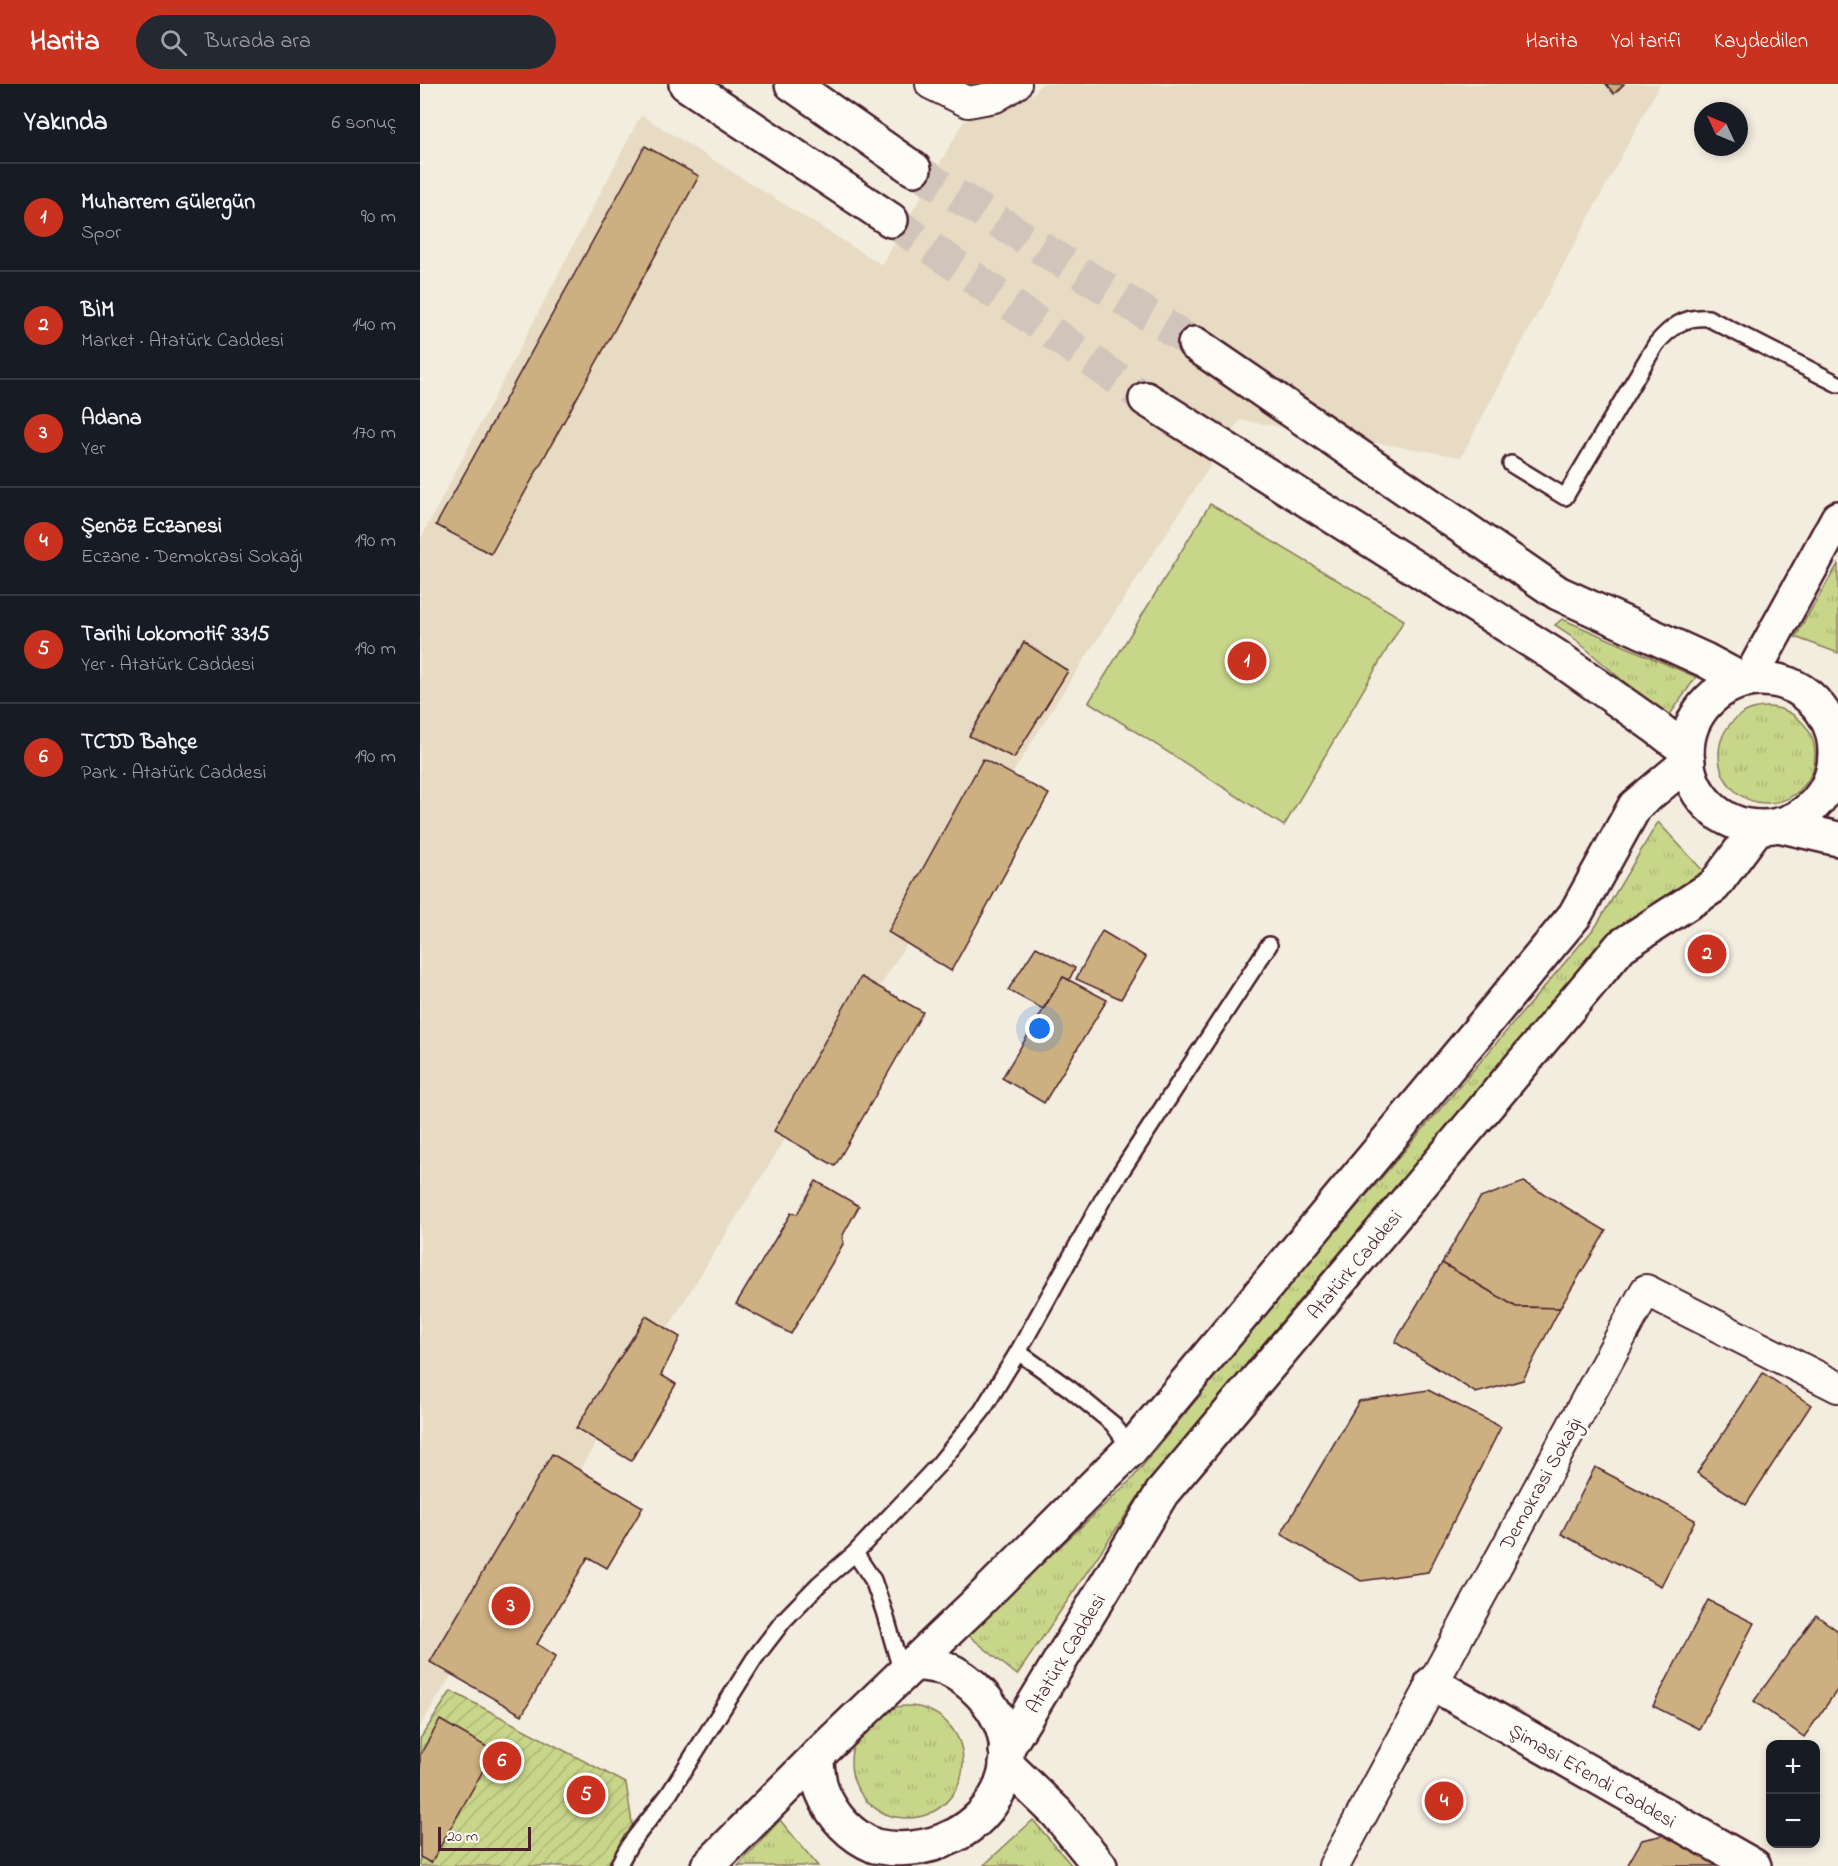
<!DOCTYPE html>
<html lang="tr">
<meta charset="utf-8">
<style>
:root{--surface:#171b24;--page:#242831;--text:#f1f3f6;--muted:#9ea1a6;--line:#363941;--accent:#c8321e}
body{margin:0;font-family:"Indie Flower",sans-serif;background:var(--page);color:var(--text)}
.controls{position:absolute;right:18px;bottom:18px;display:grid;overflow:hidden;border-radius:12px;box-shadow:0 3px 9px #0003}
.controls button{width:54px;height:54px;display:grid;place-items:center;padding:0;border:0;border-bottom:2px solid var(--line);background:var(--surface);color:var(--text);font:30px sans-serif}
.compass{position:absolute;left:1274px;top:18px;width:54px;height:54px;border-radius:50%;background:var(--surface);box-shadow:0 3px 9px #0003;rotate:314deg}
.scale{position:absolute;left:18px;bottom:15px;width:93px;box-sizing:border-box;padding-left:6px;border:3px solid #4a1f2b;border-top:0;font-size:16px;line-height:21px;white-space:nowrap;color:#4a1f2b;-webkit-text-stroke:4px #fdfcf7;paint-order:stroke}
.you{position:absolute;left:620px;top:945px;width:21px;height:21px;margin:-15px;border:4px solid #fff;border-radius:50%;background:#1a73e8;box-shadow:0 0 0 9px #1a73e833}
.badge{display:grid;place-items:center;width:39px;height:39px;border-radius:50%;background:var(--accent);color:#fff;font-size:20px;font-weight:700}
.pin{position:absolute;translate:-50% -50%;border:3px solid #fff;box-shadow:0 2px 6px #0006}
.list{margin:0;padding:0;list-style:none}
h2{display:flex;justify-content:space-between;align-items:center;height:78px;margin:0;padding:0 24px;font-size:26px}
h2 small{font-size:20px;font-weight:400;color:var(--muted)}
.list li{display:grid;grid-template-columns:39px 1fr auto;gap:18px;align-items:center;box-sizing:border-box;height:108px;padding:0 24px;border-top:2px solid var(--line)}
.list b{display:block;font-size:22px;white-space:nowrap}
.list p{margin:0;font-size:20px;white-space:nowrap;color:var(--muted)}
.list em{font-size:20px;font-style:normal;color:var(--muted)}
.icon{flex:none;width:33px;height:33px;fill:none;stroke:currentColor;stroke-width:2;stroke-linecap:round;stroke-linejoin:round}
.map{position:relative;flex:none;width:1418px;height:1782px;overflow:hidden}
header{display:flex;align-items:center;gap:36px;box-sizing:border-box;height:84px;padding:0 30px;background:var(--accent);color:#fff}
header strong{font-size:28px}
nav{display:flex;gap:33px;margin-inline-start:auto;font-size:21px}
.search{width:420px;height:54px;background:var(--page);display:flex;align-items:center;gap:15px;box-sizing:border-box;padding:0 21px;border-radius:33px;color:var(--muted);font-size:22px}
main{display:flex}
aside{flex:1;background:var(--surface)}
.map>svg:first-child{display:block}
</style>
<header>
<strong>Harita</strong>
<div class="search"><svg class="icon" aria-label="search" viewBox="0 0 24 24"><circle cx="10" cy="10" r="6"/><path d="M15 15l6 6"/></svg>Burada ara</div>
<nav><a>Harita</a><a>Yol tarifi</a><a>Kaydedilen</a></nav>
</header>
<main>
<aside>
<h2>Yakında<small>6 sonuç</small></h2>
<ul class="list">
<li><span class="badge">1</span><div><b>Muharrem Gülergün</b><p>Spor</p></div><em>90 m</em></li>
<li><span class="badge">2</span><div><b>BİM</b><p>Market · Atatürk Caddesi</p></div><em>140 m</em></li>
<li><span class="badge">3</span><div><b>Adana</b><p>Yer</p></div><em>170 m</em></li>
<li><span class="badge">4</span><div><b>Şenöz Eczanesi</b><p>Eczane · Demokrasi Sokağı</p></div><em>190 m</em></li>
<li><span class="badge">5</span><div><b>Tarihi Lokomotif 3315</b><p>Yer · Atatürk Caddesi</p></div><em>190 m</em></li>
<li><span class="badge">6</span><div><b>TCDD Bahçe</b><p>Park · Atatürk Caddesi</p></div><em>190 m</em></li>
</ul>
</aside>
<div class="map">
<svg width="1418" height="1782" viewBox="0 0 1418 1782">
<defs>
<pattern id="grass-tufts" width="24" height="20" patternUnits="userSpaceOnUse" patternTransform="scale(1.5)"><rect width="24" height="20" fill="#c8d68a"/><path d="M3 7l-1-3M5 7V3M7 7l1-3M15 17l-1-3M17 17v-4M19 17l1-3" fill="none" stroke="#adb777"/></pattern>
<pattern id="garden-furrows" width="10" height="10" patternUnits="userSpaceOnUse" patternTransform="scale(1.5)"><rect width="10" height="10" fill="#c8d68a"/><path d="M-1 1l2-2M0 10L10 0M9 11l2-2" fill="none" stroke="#adb777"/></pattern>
</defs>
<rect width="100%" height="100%" fill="#f3eddf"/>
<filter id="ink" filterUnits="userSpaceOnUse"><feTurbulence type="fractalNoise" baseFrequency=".0167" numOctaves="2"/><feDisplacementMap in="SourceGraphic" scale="12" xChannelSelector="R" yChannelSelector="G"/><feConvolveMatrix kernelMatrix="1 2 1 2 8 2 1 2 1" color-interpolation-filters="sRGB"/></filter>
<g filter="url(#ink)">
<path fill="#e7dbc3" d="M622,0h618l-199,373 -221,-37 -175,269 -645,1037v-1186l221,-425 241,150 82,-144 67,-26z"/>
<g fill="url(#grass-tufts)" stroke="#897a5a" stroke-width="1.5">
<path d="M1418,480v89l-43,-16z"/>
<path d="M1142,535l134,58 -29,42 -98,-85 -14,-9z"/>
<circle cx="1347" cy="671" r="48"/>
<path d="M1238,738l48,52 -98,62 -327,386 -137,166 -127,187 -50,-41 165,-155 136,-168 328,-385z"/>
<circle cx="487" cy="1678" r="56"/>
<path d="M360,1736l38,46h-80z"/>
<path d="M613,1736l39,46 -88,-1z"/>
</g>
<path fill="url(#garden-furrows)" stroke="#897a5a" stroke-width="1.5" d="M31,1607l175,92 10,67 -7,16h-209v-127z"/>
<path fill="#c8d68a" stroke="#897a5a" stroke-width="1.5" d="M790,420l194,116 -120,206 -195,-124z"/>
<g fill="#ccb081" stroke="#4a1f2b" stroke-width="1.5">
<path d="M1186,0h18l-10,10z"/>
<path d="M225,62l54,30 -208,378 -55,-29z"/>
<path d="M604,558l44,29 -54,87 -45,-22z"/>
<path d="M563,675l66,35 -98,177 -63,-39z"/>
<path d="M682,847l44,26 -25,42 -45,-20z"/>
<path d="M616,863l39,21 -6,12 -6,-3 -20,32 -35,-19z"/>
<path d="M441,893l62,35 -88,154 -61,-35z"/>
<path d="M643,893l44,23 -63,103 -42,-25z"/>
<path d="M396,1097l43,25 -16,29v9l-52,90 -55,-30 55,-91 6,1z"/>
<path d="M1104,1098l82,49 -46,77 -44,-1 -74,-44 38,-65z"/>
<path d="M1022,1179l74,44 44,1 -37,72 -47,13 -81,-51z"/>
<path d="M226,1232l34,21 -19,38 15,9 -45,77 -55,-33z"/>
<path d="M1343,1289l48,32 -65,100 -49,-32z"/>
<path d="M1008,1306l73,37 -73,145 -67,9 -80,-47 78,-133z"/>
<path d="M132,1370l91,53 -36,61 -19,-11 -51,87 19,12 -34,59 -92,-53z"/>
<path d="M1175,1383l100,53 -34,66 -100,-52z"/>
<path d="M1288,1516l46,23 -55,106 -46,-23z"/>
<path d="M1396,1531l22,16v58l-34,48 -50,-36z"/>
<path d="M20,1636l54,31 -63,112 -11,-6v-102z"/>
<path d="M1249,1750l54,32h-96l15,-26z"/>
</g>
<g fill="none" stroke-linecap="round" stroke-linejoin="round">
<g stroke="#d1c4bb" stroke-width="33" stroke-dasharray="33 16" stroke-linecap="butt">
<path d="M494,85l281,175"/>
<path d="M471,136l255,179"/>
</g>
<defs>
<g id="lane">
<path d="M1091,380l54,33 91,-153c15,-17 28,-28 52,-26l130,66"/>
<path d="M598,1268l52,37 43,35 18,25"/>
<path d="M435,1469l18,27 11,31 18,62"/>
<path d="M198,1782l12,-22 39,-50 85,-135 30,-39 35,-36 36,-31 53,-56 31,-33 43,-53 36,-59 85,-153 166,-254"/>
</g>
<g id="street">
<path d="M511,0l37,18 27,-5 21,-13"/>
<path d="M914,1782l312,-576 192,97"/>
</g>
<g id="secondary">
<path d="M266,0l205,136"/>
<path d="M372,0l122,85"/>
<path d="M775,260l363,249 147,67 39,21"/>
<path d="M726,315l408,256 102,72 31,24"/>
<circle cx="1341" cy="669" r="74"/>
<path d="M1329,596l89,-162"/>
<path d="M1358,741l60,14"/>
<path d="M1012,1599l322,183"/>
<path d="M586,1666l156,-257 459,-547 93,-60 44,-59"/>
<path d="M396,1673c2,11 2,25 7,36 10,24 28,43 52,53 98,20 174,-79 106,-152 -10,-11 -22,-20 -36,-26 -10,-3 -22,-4 -32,-5"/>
<path d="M586,1680l51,49 43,53"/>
<path d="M288,1782l108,-109 164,-157 151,-151 444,-534 60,-109 53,-44"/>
</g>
</defs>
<use href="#lane" stroke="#4a1f2b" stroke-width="20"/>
<use href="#street" stroke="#4a1f2b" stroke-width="34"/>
<use href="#secondary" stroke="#4a1f2b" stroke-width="38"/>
<use href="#lane" stroke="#fdfcf7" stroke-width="15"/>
<use href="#street" stroke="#fdfcf7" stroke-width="30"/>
<use href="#secondary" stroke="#fdfcf7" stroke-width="33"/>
</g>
</g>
<g text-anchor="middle" stroke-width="6" stroke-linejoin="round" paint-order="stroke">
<g font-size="20" fill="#4a1f2b" stroke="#fdfcf7">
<text transform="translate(934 1180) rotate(-50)" y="7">Atatürk Caddesi</text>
<text transform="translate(1120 1399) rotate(-61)" y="7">Demokrasi Sokağı</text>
<text transform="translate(645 1569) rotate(-59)" y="7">Atatürk Caddesi</text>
<text transform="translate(1173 1691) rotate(30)" y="7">Şimasi Efendi Caddesi</text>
</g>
</g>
</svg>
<div class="controls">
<button>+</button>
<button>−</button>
</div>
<svg class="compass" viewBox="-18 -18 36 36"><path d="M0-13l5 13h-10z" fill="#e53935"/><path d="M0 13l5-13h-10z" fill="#9ea1a6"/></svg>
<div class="scale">20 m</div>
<div class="you"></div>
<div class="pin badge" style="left:827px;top:577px">1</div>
<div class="pin badge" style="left:1287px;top:870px">2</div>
<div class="pin badge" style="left:91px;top:1522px">3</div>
<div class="pin badge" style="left:1024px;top:1717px">4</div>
<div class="pin badge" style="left:166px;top:1711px">5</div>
<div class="pin badge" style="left:82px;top:1677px">6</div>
</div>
</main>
